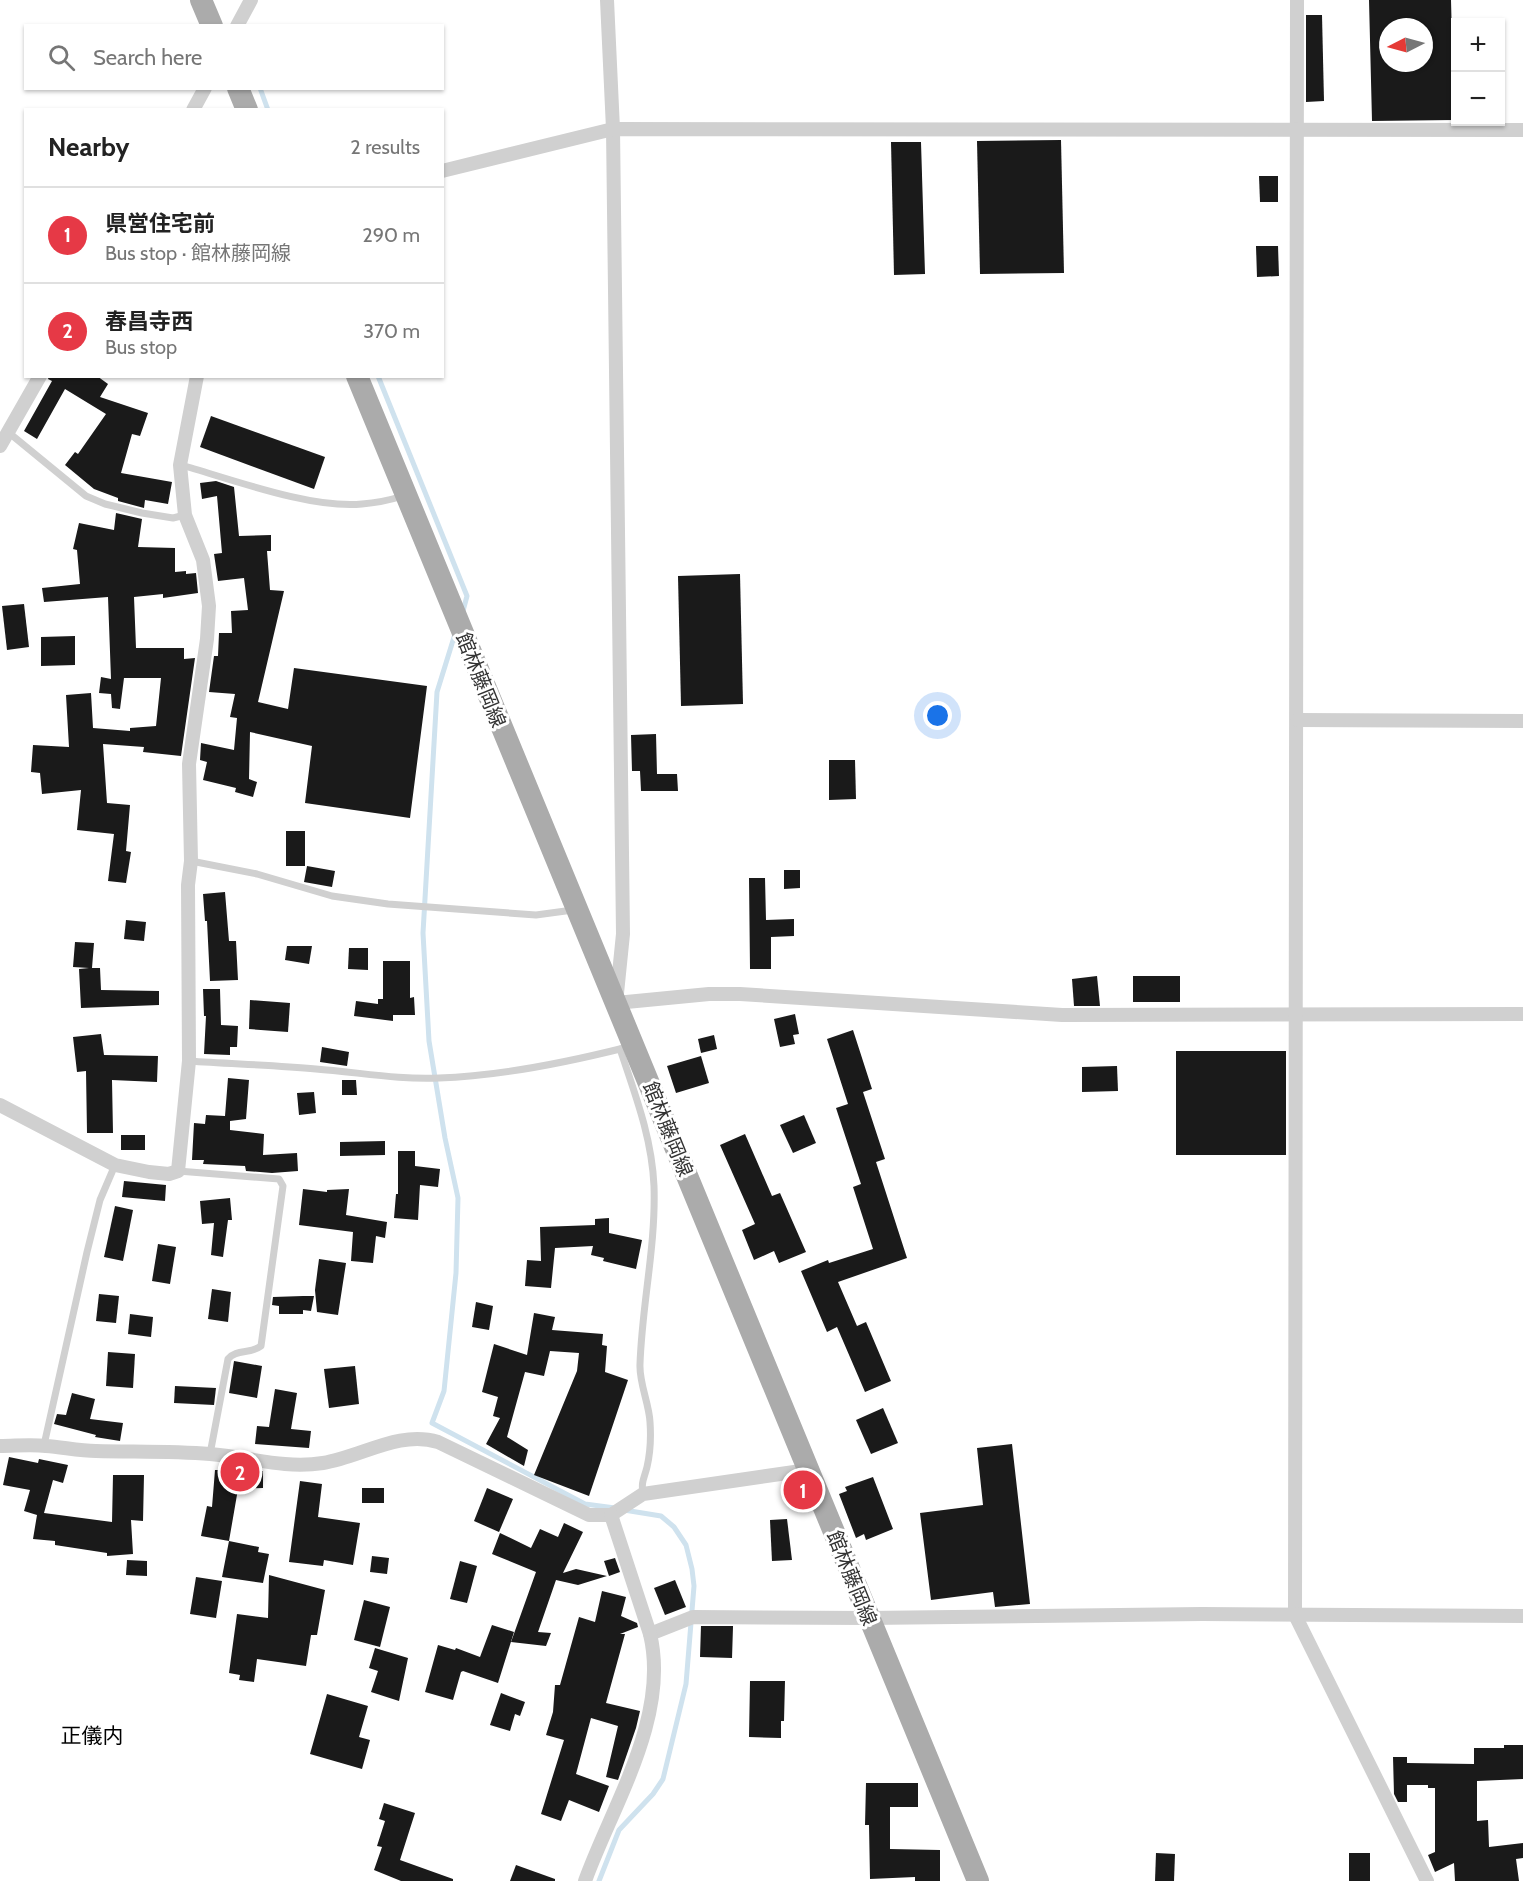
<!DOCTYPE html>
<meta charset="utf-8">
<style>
:root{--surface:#fff;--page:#f6f6f6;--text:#222;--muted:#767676;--line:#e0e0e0;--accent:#e63946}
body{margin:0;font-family:Cabin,"Noto Sans JP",sans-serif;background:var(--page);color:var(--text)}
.controls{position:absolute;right:18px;top:18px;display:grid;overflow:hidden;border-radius:0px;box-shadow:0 2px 4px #0004}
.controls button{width:54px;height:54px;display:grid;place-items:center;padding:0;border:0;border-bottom:2px solid var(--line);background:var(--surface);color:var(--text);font:30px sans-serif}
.compass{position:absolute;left:1379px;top:18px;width:54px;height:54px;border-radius:50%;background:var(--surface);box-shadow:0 2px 4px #0004;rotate:264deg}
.you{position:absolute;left:938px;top:716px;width:21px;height:21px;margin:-15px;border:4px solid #fff;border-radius:50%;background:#1a73e8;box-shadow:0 0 0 9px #1a73e833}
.badge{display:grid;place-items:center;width:39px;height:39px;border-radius:50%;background:var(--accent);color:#fff;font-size:20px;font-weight:700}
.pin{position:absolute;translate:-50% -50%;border:3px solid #fff;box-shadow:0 2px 6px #0006}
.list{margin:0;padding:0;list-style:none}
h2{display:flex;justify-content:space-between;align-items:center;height:78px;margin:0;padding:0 24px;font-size:26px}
h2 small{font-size:20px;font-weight:400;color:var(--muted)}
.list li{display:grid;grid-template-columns:39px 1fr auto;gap:18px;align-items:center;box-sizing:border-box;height:96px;padding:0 24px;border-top:2px solid var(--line)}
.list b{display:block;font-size:22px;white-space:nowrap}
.list p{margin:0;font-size:20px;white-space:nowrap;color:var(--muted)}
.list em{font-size:20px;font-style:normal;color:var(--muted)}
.icon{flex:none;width:33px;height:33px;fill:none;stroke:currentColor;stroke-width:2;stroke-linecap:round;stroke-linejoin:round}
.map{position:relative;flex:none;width:1523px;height:1881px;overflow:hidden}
.search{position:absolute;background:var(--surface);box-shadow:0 2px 4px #0004;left:24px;top:24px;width:420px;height:66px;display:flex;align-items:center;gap:15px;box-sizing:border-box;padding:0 21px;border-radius:0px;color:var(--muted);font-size:22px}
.panel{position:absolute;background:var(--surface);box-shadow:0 2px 4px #0004;left:24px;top:108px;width:420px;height:270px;border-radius:0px}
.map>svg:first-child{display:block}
</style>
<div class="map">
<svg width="1523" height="1881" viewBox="0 0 1523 1881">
<rect width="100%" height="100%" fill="#fff"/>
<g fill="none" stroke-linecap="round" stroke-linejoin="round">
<g stroke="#cfe2ee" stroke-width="5">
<path d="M260,88l8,22"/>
<path d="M378,376l89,220 -4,15"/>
<path d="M455,634l-18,58 -14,241 6,108 16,97 13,60 -2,75 -12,118 -12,32 153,81 30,4"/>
<path d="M599,1881l20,-51 34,-36 10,-15 23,-95 8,-98 -2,-17 -6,-24 -12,-18 -13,-11 -37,-6"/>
</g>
</g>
<g fill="#1a1a1a" fill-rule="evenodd">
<path d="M1369,0h82l3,120 -82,1zM1388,27h36v36h-36z"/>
<path d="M1306,15h16l2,86 -18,1z"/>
<path d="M1061,140l3,133 -84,1 -3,-133z"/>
<path d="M891,142h30l4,132 -31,1z"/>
<path d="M1259,176h19v26h-18z"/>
<path d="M1256,246h22l1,30 -22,1z"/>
<path d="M49,376h48l11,8 -8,13 48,16 -8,23 -8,-2 -11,39 51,9 -4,22 -23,-4 -1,8 -26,-7v-3l-24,-9 -29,-24 10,-13 3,2 28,-40 -41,-25 -28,50 -13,-8 28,-50 -4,-2z"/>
<path d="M211,416l114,41 -11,32 -114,-42z"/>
<path d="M216,481l18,6 5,49 32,-1v16h-4l3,39 14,1 -26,111 30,7 6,-41 133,18 -17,132 -105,-15 7,-57 -62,-14 -1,47 8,3 -4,15 -18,-5 1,-4 -33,-8 4,-18 -7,-2 1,-17 33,7 3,-32 -7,-1 5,-23 -26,-2 5,-36h4l1,-23h13l-1,-22 17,-1 -4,-32 -26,3 -4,-27 8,-1 -5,-57 -15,3 -2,-16z"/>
<path d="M116,513l26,6 -4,28 37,1v24l11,-1v3l10,-1 2,20 -35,5v-4l-29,3 2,51h48v11l11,-1 -14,98 -38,-4 1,-5 -41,-3 4,59 23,2 -4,46 5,1 -5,31 -18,-2 6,-47 -37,-4 4,-40 -39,4 -2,-21 -9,-1 2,-27 36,2 -3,-52 25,-2 2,35 37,3v-3l26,-2 5,-48h-37l-4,31 -8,-1 -1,-14 -12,-1 2,-16 10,2 -3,-82 -64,5 -2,-14 38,-4 -3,-34 -4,-1 6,-26 35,7z"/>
<path d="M740,574l3,130 -62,2 -3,-130z"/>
<path d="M24,604l5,43 -22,3 -5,-44z"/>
<path d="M75,636v29l-34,1v-29z"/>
<path d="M656,734l1,40h20l1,17h-37l-1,-20h-8l-1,-36z"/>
<path d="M829,760h26l1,39 -27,1z"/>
<rect x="286" y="831" width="19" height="35"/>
<path d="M307,866l28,5 -3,16 -28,-5z"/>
<path d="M784,870h16v18l-16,1z"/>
<path d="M749,878h16l1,42 28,-1v17l-23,1v32h-21z"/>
<path d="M225,892l4,49h7l2,39 -28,1 -3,-60h-2l-2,-27z"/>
<path d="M126,920l20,2 -2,19 -20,-2z"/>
<path d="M75,942l19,1 -2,25h8l1,22 58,1v14l-78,3 -2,-39 10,-1 -16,-1z"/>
<path d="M287,946h25l-3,18 -24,-4z"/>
<path d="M349,948h19v22l-20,-1z"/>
<path d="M383,961h27v37l4,-1 1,18h-22v6l-39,-5 2,-15 22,3v-5h5z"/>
<path d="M1097,976l3,30h-26l-2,-27z"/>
<rect x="1133" y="976" width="47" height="26"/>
<path d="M203,989h17l1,36 17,1 -1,21h-7v8l-26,-1 2,-38h-2z"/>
<path d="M250,1000l40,3 -2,29 -39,-3z"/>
<path d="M795,1014l4,20 -6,1 2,9 -15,3 -6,-28z"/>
<path d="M853,1030l19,59 -9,3 22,67 -9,3 31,96 -69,24 19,44 9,-4 25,59 -26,11 -28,-65 -10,5 -26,-61 27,-11 1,3 44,-14 -20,-62 8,-3 -25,-76 12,-4 -21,-65z"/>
<path d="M101,1034l3,21 54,1 -1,26 -45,-2 1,53h-26l-1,-62 -9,1 -4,-35z"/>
<path d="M714,1035l3,14 -16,4 -3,-14z"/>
<path d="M322,1047l27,5 -2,14 -27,-4z"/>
<rect x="1176" y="1051" width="110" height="104"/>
<path d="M701,1056l8,27 -33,10 -9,-27z"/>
<path d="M1117,1066l1,25 -36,1v-25z"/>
<path d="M228,1078l21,2 -3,39 -16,2v9l34,4 -1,21 34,-2 1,18 -26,2 -26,-2 -1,-5 -42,-2 1,-4h-12l2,-37 11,1 1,-9 19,1z"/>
<path d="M342,1080h14l1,15h-15z"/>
<path d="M314,1092l2,21 -17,2 -2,-22z"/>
<path d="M804,1115l12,28 -23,10 -13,-28z"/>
<path d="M745,1134l27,62 8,-3 26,59 -27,11 -5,-12 -20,9 -12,-30 13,-6 -35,-79z"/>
<rect x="121" y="1135" width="24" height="15"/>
<path d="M385,1141v14l-45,1v-14z"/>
<path d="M398,1151h17v15l25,3 -2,18 -18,-2 -2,35 -24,-2 2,-24h2z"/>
<path d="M124,1181l42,4 -1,16 -43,-4z"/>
<path d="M303,1189l24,3v-2l22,-1 -3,26 41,7 -2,16 -9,-2 -3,27 -22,-2 2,-29 -54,-7z"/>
<path d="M230,1198l2,22h-4l-5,37 -12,-2 3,-32 -12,1 -2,-23z"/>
<path d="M115,1206l18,4 -10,51 -19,-4z"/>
<path d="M609,1218v15l33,7 -6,29 -33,-8 1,-3 -13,-3 2,-9 -38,2 -4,40 -26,-2 2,-26 14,1 -1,-34 55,-2v-6z"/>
<path d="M158,1244l18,3 -6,37 -18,-3z"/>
<path d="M319,1259l27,4 -8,52 -21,-3 -2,-22z"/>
<path d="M212,1289l19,3 -3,30 -20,-3z"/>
<path d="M99,1294l20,2 -3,27 -20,-2z"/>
<path d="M303,1296h11l-3,15 -8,-1v4h-24v-8l-7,-1 1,-8z"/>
<path d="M476,1302l17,4 -4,24 -17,-3z"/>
<path d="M534,1313l21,4 -3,13 51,4 -1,11 5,1 -2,26 23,8 -39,116 -55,-21 43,-104 2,-18 -29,-2 -6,25 -19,-4 -18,65 21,13 -4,16 -38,-22 14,-26 -7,-2 5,-19 -16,-5 12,-48 33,11z"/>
<path d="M130,1314l23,3 -2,20 -23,-3z"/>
<path d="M108,1352l27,2 -2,34 -27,-2z"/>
<path d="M234,1361l28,5 -5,32 -28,-5z"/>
<path d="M355,1366l4,38 -30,4 -5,-39z"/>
<path d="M175,1386l41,2 -2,17 -40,-2z"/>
<path d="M275,1389l22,4 -6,36 20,2 -2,17 -54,-4 2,-18 12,1z"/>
<path d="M72,1393l23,6 -5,20 33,4 -3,18 -25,-4 1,-2 -42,-11 3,-10 9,1z"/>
<path d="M883,1408l15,35 -27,11 -15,-34z"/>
<path d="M1012,1444l18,160 -35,3 -2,-15 -62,8 -11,-87 63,-8 -6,-57z"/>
<path d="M9,1457l29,6 1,-4 29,6 -5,18 -10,-3 -9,33 68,9 1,-47h31l-1,46 -12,-1 2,34 -26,2v-3l-52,-8v-4l-22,-2 4,-24 -13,-4 6,-21 -27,-5z"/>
<path d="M215,1470l48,1v17l-25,1 -9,52 -28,-5 6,-30 5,1z"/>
<path d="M873,1477l20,52 -27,11 -2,-6 -8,4 -17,-44 8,-3 -2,-4z"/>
<path d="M300,1481l22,3 -4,33 42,6 -7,42 -29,-5 -1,6 -34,-4z"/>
<rect x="362" y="1488" width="22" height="15"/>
<path d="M487,1488l26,11 -14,33 -25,-11z"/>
<path d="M787,1519l5,41 -20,1 -2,-41z"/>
<path d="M564,1523l19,9 -20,41 13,-4 31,7 -29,9 -22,-5 -18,52 13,1 -5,13 -35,-4 25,-70 -44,-18 8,-21 31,15 9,-19 18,8z"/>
<path d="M229,1541l30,6 -1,5 11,2 -6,29 -41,-6z"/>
<path d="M372,1556l17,2 -2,16 -17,-2z"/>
<path d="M615,1558l5,14 -11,4 -5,-15z"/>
<path d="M127,1560l20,1v15l-21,-1z"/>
<path d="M460,1561l17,5 -10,37 -17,-4z"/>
<path d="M269,1575l56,15 -8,45h-6l-5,31 -49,-7 -3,23 -15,-2 1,-5 -11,-2 8,-59 31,4z"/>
<path d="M196,1577l26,4 -6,37 -26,-4z"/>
<path d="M675,1580l11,27 -21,8 -11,-27z"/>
<path d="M602,1591l24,6 -5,19 16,7 1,4 -18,7h5l-19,69 34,8 -4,17 -18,52 -12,-3 12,-51 -27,-8 -15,56 33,12 -10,26 -30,-12 -8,21 -20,-7 23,-74 -18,-5 7,-23 2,-27h5l19,-68 16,5z"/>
<path d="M364,1600l26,7 -10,40 -26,-7z"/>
<path d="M492,1625l22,7 -16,51 -35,-12 -2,1 -8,28 -28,-8 13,-47 17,5 1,-2 24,9z"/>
<path d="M701,1626h32l-1,32 -32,-1z"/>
<path d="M375,1648l33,10 -9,43 -28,-9 7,-21 -9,-3z"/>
<path d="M750,1681h35l-1,40h-3v17l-32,-1z"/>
<path d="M501,1693l24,9 -5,14 -5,-2 -5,17 -20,-6z"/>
<path d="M327,1694l41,12 -9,31 11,3 -8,29 -52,-15z"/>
<path d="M1504,1745h19v34l-46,2v40l11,-1 1,27 34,-4v15l-7,1 3,22h-64l-1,-18 -19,9 -7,-17 7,-3v-64h-7v-3h-21v17h-9l-4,-8 -1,-37h14v6l67,1v-16h30z"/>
<path d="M866,1783h52v24h-28v42l50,1v31h-25v-4l-45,2 -1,-54h-4z"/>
<path d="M384,1803l31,10 -15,47 53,19v2h-52l-27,-11 8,-23 -5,-1 8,-25 -6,-2z"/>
<path d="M1156,1853l19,1 -1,27h-19z"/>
<rect x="1349" y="1853" width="21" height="28"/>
<path d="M516,1865l39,14v2h-45z"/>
</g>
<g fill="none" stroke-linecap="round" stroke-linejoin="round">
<g stroke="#d0d0d0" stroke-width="7">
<path d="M8,432l78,64 19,8 37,9 31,5 12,-3"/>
<path d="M181,465c50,14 130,44 181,39 14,-1 28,-4 41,-8"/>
<path d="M191,861l66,13 75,22 56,8 148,11 37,-5"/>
<path d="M620,1049c15,45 32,89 34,137 2,60 -12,118 -14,178 -1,19 9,39 10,58 1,14 0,32 -3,45 -3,12 -6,14 -4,27"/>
<path d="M189,1061c42,3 85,4 127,8 41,3 83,11 123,9 62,-2 125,-15 185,-30"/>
<path d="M178,1171l101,8 4,7 -22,160c-10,8 -25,3 -33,13l-18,95"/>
<path d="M44,1445l43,-193 13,-52 15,-35"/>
</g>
<g stroke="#d0d0d0" stroke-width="14">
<path d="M607,0l6,129 10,805 -7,69 93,-9h31l322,21 461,-1"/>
<path d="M1297,0l-2,1615 132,266"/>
<path d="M237,26l14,-26"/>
<path d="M193,110l12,-22"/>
<path d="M442,171l171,-42 910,1"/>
<path d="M0,446l40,-70"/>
<path d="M1297,720l226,1"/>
<path d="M0,1105l115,60 34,7 20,2 9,-3 11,-110 -1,-176 3,-24 -2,-97 18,-125 2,-33 -6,-46 -18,-45 -5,-50 17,-89"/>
<path d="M0,1446c15,0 31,-2 46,0 16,1 33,5 50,5 38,1 76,0 114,3 38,3 74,15 113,9 38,-6 76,-33 115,-21l151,73h22l32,-21 165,-24"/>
<path d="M650,1634l43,-17 175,1 334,-4 321,2"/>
<path d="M585,1881c27,-75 85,-164 65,-247l-39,-119"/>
</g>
<g stroke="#ababab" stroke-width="22">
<path d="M201,0l11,26"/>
<path d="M238,88l9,22"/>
<path d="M357,376l621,1505"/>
</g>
</g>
<g text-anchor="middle" stroke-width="6" stroke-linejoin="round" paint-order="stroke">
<g font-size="20" fill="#333" stroke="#fff">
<text transform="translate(481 680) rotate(68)" y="7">館林藤岡線</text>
<text transform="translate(668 1129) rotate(68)" y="7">館林藤岡線</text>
<text transform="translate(852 1578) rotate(68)" y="7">館林藤岡線</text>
</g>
<g font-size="21" fill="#000" stroke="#fff">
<text x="92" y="1743">正儀内</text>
</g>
</g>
</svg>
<div class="controls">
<button>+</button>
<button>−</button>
</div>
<svg class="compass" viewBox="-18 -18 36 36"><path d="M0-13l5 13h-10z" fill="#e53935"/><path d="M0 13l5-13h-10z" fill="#767676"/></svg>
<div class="you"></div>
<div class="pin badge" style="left:803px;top:1490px">1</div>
<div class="pin badge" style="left:240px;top:1472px">2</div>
<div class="search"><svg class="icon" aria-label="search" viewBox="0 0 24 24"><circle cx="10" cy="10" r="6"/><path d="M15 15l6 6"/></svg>Search here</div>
<section class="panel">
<h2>Nearby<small>2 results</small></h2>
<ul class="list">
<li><span class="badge">1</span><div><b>県営住宅前</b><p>Bus stop · 館林藤岡線</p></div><em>290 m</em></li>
<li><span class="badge">2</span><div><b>春昌寺西</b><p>Bus stop</p></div><em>370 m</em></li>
</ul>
</section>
</div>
